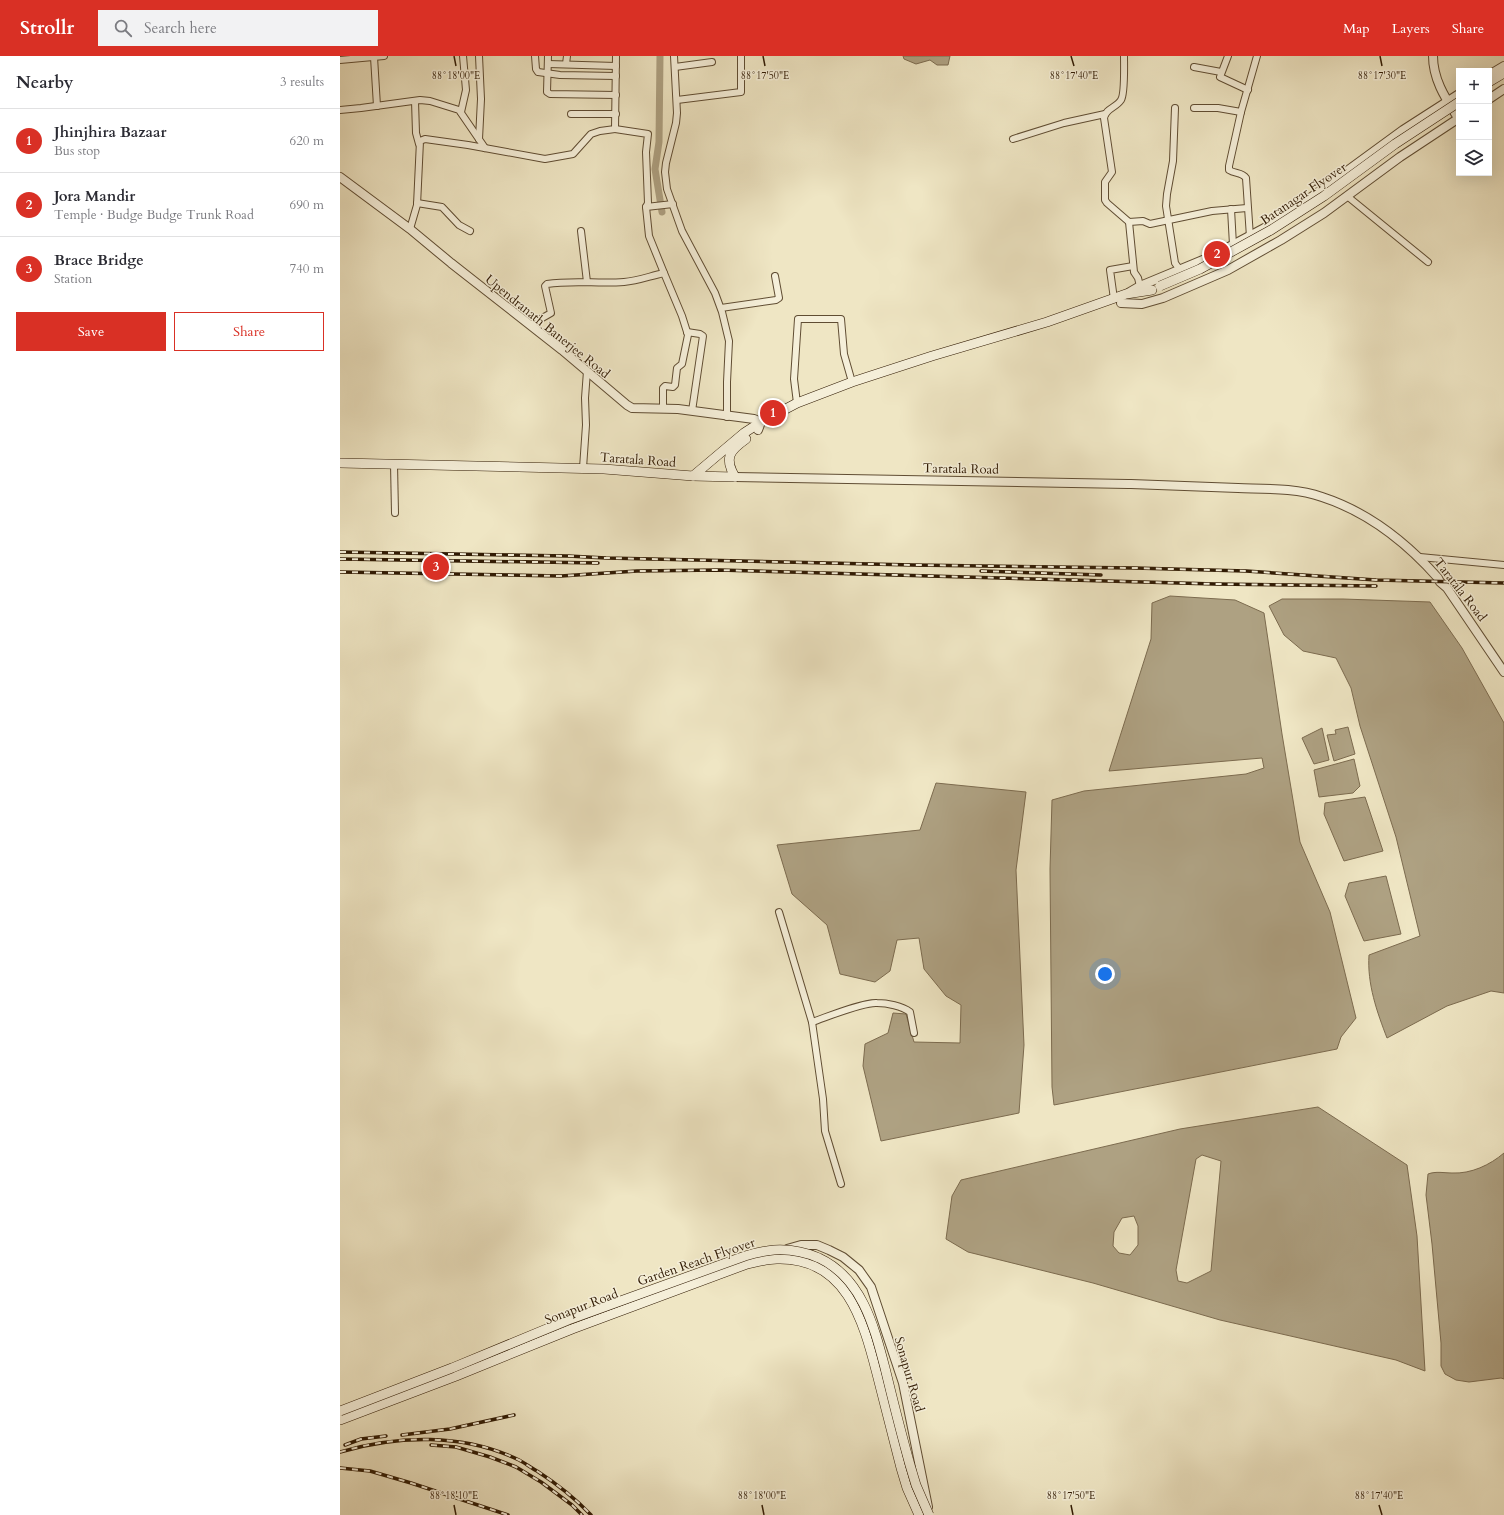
<!DOCTYPE html>
<meta charset="utf-8">
<style>
:root{--surface:#fff;--page:#f2f2f3;--text:#2b2b33;--muted:#7c7c81;--line:#e1e1e2;--accent:#d93025}
body{margin:0;font-family:Cardo,serif;background:var(--page);color:var(--text)}
.controls{position:absolute;right:12px;top:12px;display:grid;overflow:hidden;border-radius:0px;box-shadow:0 4px 16px #0002}
.controls button{width:36px;height:36px;display:grid;place-items:center;padding:0;border:0;border-bottom:1px solid var(--line);background:var(--surface);color:var(--text);font:20px sans-serif}
.you{position:absolute;left:765px;top:918px;width:14px;height:14px;margin:-10px;border:3px solid #fff;border-radius:50%;background:#1a73e8;box-shadow:0 0 0 6px #1a73e833}
.badge{display:grid;place-items:center;width:26px;height:26px;border-radius:50%;background:var(--accent);color:#fff;font-size:13px;font-weight:700}
.pin{position:absolute;translate:-50% -50%;border:2px solid #fff;box-shadow:0 1px 4px #0006}
.list{margin:0;padding:0;list-style:none}
h2{display:flex;justify-content:space-between;align-items:center;height:52px;margin:0;padding:0 16px;font-size:17px}
h2 small{font-size:13px;font-weight:400;color:var(--muted)}
.list li{display:grid;grid-template-columns:26px 1fr auto;gap:12px;align-items:center;box-sizing:border-box;height:64px;padding:0 16px;border-top:1px solid var(--line)}
.list b{display:block;font-size:15px;white-space:nowrap}
.list p{margin:0;font-size:13px;white-space:nowrap;color:var(--muted)}
.list em{font-size:13px;font-style:normal;color:var(--muted)}
.actions{display:flex;gap:8px;padding:12px 16px}
.actions a{flex:1;padding:9px 0;border:1px solid var(--accent);border-radius:0px;text-align:center;font-size:14px;color:var(--accent)}
.actions .main{background:var(--accent);color:#fff}
.icon{flex:none;width:22px;height:22px;fill:none;stroke:currentColor;stroke-width:2;stroke-linecap:round;stroke-linejoin:round}
.map{position:relative;flex:none;width:1164px;height:1459px;overflow:hidden}
header{display:flex;align-items:center;gap:24px;box-sizing:border-box;height:56px;padding:0 20px;background:var(--accent);color:#fff}
header strong{font-size:19px}
nav{display:flex;gap:22px;margin-inline-start:auto;font-size:14px}
.search{width:280px;height:36px;background:var(--page);display:flex;align-items:center;gap:10px;box-sizing:border-box;padding:0 14px;border-radius:0px;color:var(--muted);font-size:15px}
main{display:flex}
aside{flex:1;background:var(--surface)}
.map>svg:first-child{display:block}
</style>
<header>
<strong>Strollr</strong>
<div class="search"><svg class="icon" aria-label="search" viewBox="0 0 24 24"><circle cx="10" cy="10" r="6"/><path d="M15 15l6 6"/></svg>Search here</div>
<nav><a>Map</a><a>Layers</a><a>Share</a></nav>
</header>
<main>
<aside>
<h2>Nearby<small>3 results</small></h2>
<ul class="list">
<li><span class="badge">1</span><div><b>Jhinjhira Bazaar</b><p>Bus stop</p></div><em>620 m</em></li>
<li><span class="badge">2</span><div><b>Jora Mandir</b><p>Temple · Budge Budge Trunk Road</p></div><em>690 m</em></li>
<li><span class="badge">3</span><div><b>Brace Bridge</b><p>Station</p></div><em>740 m</em></li>
</ul>
<div class="actions"><a class="main">Save</a><a>Share</a></div>
</aside>
<div class="map">
<svg width="1164" height="1459" viewBox="0 0 1164 1459">
<rect width="100%" height="100%" fill="#efe6c4"/>
<filter id="stains"><feTurbulence type="fractalNoise" baseFrequency=".005" numOctaves="4"/><feColorMatrix values="0 0 0 0 .2 0 0 0 0 .09 0 0 0 0 .02 0 0 0 .5 -.17"/></filter>
<radialGradient id="worn" r=".72"><stop offset=".6" stop-color="#630" stop-opacity="0"/><stop offset="1" stop-color="#630" stop-opacity=".3"/></radialGradient>
<g fill="#aea182" stroke="#7c6b4f" fill-rule="evenodd">
<path d="M563,0h47l-2,9h-11l-7,-5 -14,4 -12,-5z"/>
<path d="M830,540l65,4 29,13 18,121 18,108 30,70 26,106 -15,19 -4,12 -283,56 -2,-18 -2,-218 2,-69 32,-9 162,-17 18,-6 -2,-10 -153,13 42,-132 1,-36z"/>
<path d="M942,543h61l87,3 32,46 42,75v270l-13,-2 -44,15 -60,32c-10,-26 -20,-54 -18,-83l51,-19 -24,-99 -36,-111 -9,-38 -15,-30 -33,-7 -19,-16 -15,-29z"/>
<path d="M1008,671l7,27 -21,7 -7,-26 9,-1 -1,-4z"/>
<path d="M982,672l7,32 -15,4 -12,-26z"/>
<path d="M1014,703l6,27 -7,7 -34,4 -5,-27z"/>
<path d="M596,727l90,9 -10,78 8,175 -5,68 -138,28 -18,-75 2,-22 23,-11 5,-20 13,1 8,28 46,1 1,-38 -15,-9 -22,-27 -5,-31 -22,2 -7,31 -15,11 -35,-8 -13,-49 -35,-31 -15,-49 143,-15z"/>
<path d="M1025,741l18,54 -39,10 -20,-47 1,-11z"/>
<path d="M1046,820l15,58 -37,7 -19,-45 4,-13z"/>
<path d="M978,1051l89,58 10,71 8,135 -29,-11 -176,-40 -127,-37 -125,-31 -22,-13 6,-43 9,-16 219,-51zM862,1099l19,6 -10,110 -24,12 -9,-2 -2,-11 20,-111zM794,1160l4,10v19l-8,10 -11,-2 -6,-7 1,-14 8,-14z"/>
<path d="M1164,1097v226l-3,-1 -32,4 -13,-2 -11,-6 -4,-8v-23l-9,-99 -6,-49 2,-21c8,-3 16,-1 24,-1 19,1 38,-8 52,-20z"/>
</g>
<g fill="none" stroke-linecap="round" stroke-linejoin="round">
<path stroke="#aea182" stroke-width="7" d="M320,0l-1,86 -4,27 7,43"/>
<defs>
<g id="minor">
<path d="M195,0l1,13 2,3 22,3 56,1"/>
<path d="M208,0l-1,36 3,2 66,1"/>
<path d="M334,0l3,57 -1,10 -10,40 -1,9 2,17 15,42 33,62 7,19 7,29 -2,41v35"/>
<path d="M784,0c0,9 1,38 -3,44 -5,8 -15,8 -17,18l8,54 -7,10v18l2,3 22,19 14,-1 7,3 62,-13 35,-3"/>
<path d="M888,0l-8,21 28,13"/>
<path d="M34,1l3,49"/>
<path d="M0,4l44,-4"/>
<path d="M208,8l68,2"/>
<path d="M226,8l1,-8"/>
<path d="M335,11l37,-5"/>
<path d="M854,11l27,5"/>
<path d="M337,44l64,-8v-36"/>
<path d="M75,45l1,32 3,11"/>
<path d="M835,52l-2,53 -6,33 -1,12 9,57 5,7"/>
<path d="M854,52h24l23,4"/>
<path d="M0,54l21,-2 59,-8 10,1 29,9 26,38"/>
<path d="M121,56l5,-22 -3,-34"/>
<path d="M231,58h45"/>
<path d="M275,73l33,5 -2,18 2,51 -2,4 3,29 15,37"/>
<path d="M139,83l2,-40 -2,-43"/>
<path d="M673,83l51,-16 41,-9"/>
<path d="M1007,140l81,66"/>
<path d="M77,147l25,4 17,18 11,6"/>
<path d="M306,151l27,-3"/>
<path d="M891,153l2,36"/>
<path d="M789,166l5,50 4,6 2,8"/>
<path d="M70,173l7,-24 3,-64 5,-2 43,6 77,14 28,-5 18,-20 9,-3 15,-2 1,-73"/>
<path d="M241,175l6,51"/>
<path d="M910,181l-4,-59c-4,-6 -11,-4 -17,-8v-4l12,-54 16,-56"/>
<path d="M774,243l-4,-29 23,-4"/>
<path d="M381,252l55,-8 3,-2 -4,-22"/>
<path d="M190,269l21,-12 -6,-27 2,-2c25,-4 52,0 77,-2 14,-1 26,-6 40,-9l18,43 6,19 -6,29 -5,4 -2,17 -2,2 -8,-1 -2,2v21"/>
<path d="M347,276l13,2 3,2 -11,75"/>
<path d="M457,347l-3,-24 4,-60h43l3,35 8,28"/>
<path d="M54,408l1,49"/>
<path d="M243,412l3,-43 -1,-27 2,-27"/>
<path d="M1080,501l84,8"/>
<path d="M439,856l33,110 11,77 2,32 16,53"/>
<path d="M472,966c15,-5 51,-20 65,-19 10,0 25,3 33,9l4,21"/>
</g>
<g id="tertiary">
<path d="M1093,0c0,24 13,43 25,62"/>
<path d="M1149,19l15,-9"/>
<path d="M1149,43l15,-10"/>
<path d="M0,121l70,52 41,34 111,87 65,55 5,3 46,1 76,10 7,3 -3,8"/>
<path d="M788,237l12,-7 70,-29 62,-33 23,-15 108,-79 56,-36"/>
<path d="M781,247l21,1 21,-6 65,-28 53,-30 43,-27 76,-56 59,-39"/>
<path d="M395,421c131,2 262,4 393,7 37,1 74,3 110,4 28,1 58,0 84,9 46,15 85,46 116,81l2,4 7,6 57,84"/>
<path d="M447,1193l14,-4h16l12,5 14,7 16,13 12,17 32,96 25,124"/>
</g>
<g id="secondary">
<path d="M1149,26l15,-9"/>
<path d="M0,407l264,6 89,7 42,1"/>
<path d="M353,420l51,-43 17,-11 36,-19 55,-21 80,-26 115,-34 79,-28 26,-4"/>
<path d="M395,421c-11,-19 -6,-26 11,-38"/>
<path d="M0,1364l116,-44 116,-47 175,-65c10,-2 20,-5 30,-5 69,-2 86,61 100,115 8,31 16,62 24,94l6,20 12,27"/>
</g>
</defs>
<use href="#minor" stroke="#604d33" stroke-width="8"/>
<use href="#tertiary" stroke="#604d33" stroke-width="10"/>
<use href="#secondary" stroke="#301a03" stroke-width="10"/>
<use href="#minor" stroke="#f5efd9" stroke-width="6"/>
<use href="#tertiary" stroke="#f5efd9" stroke-width="8"/>
<use href="#secondary" stroke="#f5efd9" stroke-width="9"/>
<defs>
<g id="rail">
<path d="M0,496l228,4 38,2 307,7 221,3 112,3 130,9 128,3"/>
<path d="M0,503l258,4"/>
<path d="M641,515l120,4"/>
<path d="M0,516l221,4 76,-5 82,-1 496,14 161,2"/>
<path d="M62,1379l48,-6 64,-14"/>
<path d="M5,1389l16,-6 25,-3"/>
<path d="M91,1389l25,2 34,10 26,10 25,15 31,23 10,10"/>
<path d="M0,1396c58,-17 123,-19 179,8 6,3 12,8 18,11 20,13 38,27 54,44"/>
<path d="M0,1412l30,3 41,12 97,32"/>
</g>
</defs>
<use href="#rail" stroke="#301a03" stroke-width="3.5"/>
<use href="#rail" stroke="#f5efd9" stroke-width="2" stroke-dasharray="6" stroke-linecap="butt"/>
<defs>
<g id="secondary-bridge">
<path d="M820,230l40,-17 71,-39 53,-34 71,-52 64,-42"/>
<path d="M0,1355l112,-43 116,-48 177,-64c10,-3 19,-5 29,-6 16,-1 31,2 45,8 43,20 55,68 66,110 8,33 16,65 25,97l6,20 13,30"/>
</g>
</defs>
<use href="#secondary-bridge" stroke="#301a03" stroke-width="10" stroke-linecap="butt"/>
<use href="#secondary-bridge" stroke="#f5efd9" stroke-width="9"/>
</g>
<path fill="none" stroke="#301a03" stroke-width="1.5" d="M114,0l2,10M423,0l2,10M731,0l3,10M1040,0l2,10M114,1449l2,10M422,1449l2,10M731,1449l2,10M1039,1449l3,10"/>
<g text-anchor="middle" stroke-width="3" stroke-linejoin="round" paint-order="stroke">
<g font-size="13" fill="#301a03" stroke="#f5efd9">
<text transform="translate(963 137) rotate(-34)" y="5">Batanagar Flyover</text>
<text transform="translate(208 270) rotate(39)" y="5">Upendranath Banerjee Road</text>
<text transform="translate(298 403) rotate(4)" y="5">Taratala Road</text>
<text transform="translate(621 412) rotate(1)" y="5">Taratala Road</text>
<text transform="translate(1121 533) rotate(52)" y="5">Taratala Road</text>
<text transform="translate(356 1205) rotate(-19)" y="5">Garden Reach Flyover</text>
<text transform="translate(241 1250) rotate(-21)" y="5">Sonapur Road</text>
<text transform="translate(570 1318) rotate(74)" y="5">Sonapur Road</text>
</g>
</g>
<g font-size="10" text-anchor="middle" fill="#301a03" stroke="#f5efd9" stroke-width="3" stroke-linejoin="round" paint-order="stroke">
<text x="116" y="23">88°18'00"E</text>
<text x="425" y="23">88°17'50"E</text>
<text x="734" y="23">88°17'40"E</text>
<text x="1042" y="23">88°17'30"E</text>
<text x="114" y="1443">88°18'10"E</text>
<text x="422" y="1443">88°18'00"E</text>
<text x="731" y="1443">88°17'50"E</text>
<text x="1039" y="1443">88°17'40"E</text>
</g>
<rect width="100%" height="100%" filter="url(#stains)"/>
<rect width="100%" height="100%" fill="url(#worn)"/>
</svg>
<div class="controls">
<button>+</button>
<button>−</button>
<button><svg class="icon" aria-label="layers" viewBox="0 0 24 24"><path d="M12 4l9 5-9 5-9-5zM3 14l9 5 9-5"/></svg></button>
</div>
<div class="you"></div>
<div class="pin badge" style="left:433px;top:357px">1</div>
<div class="pin badge" style="left:877px;top:198px">2</div>
<div class="pin badge" style="left:96px;top:511px">3</div>
</div>
</main>
